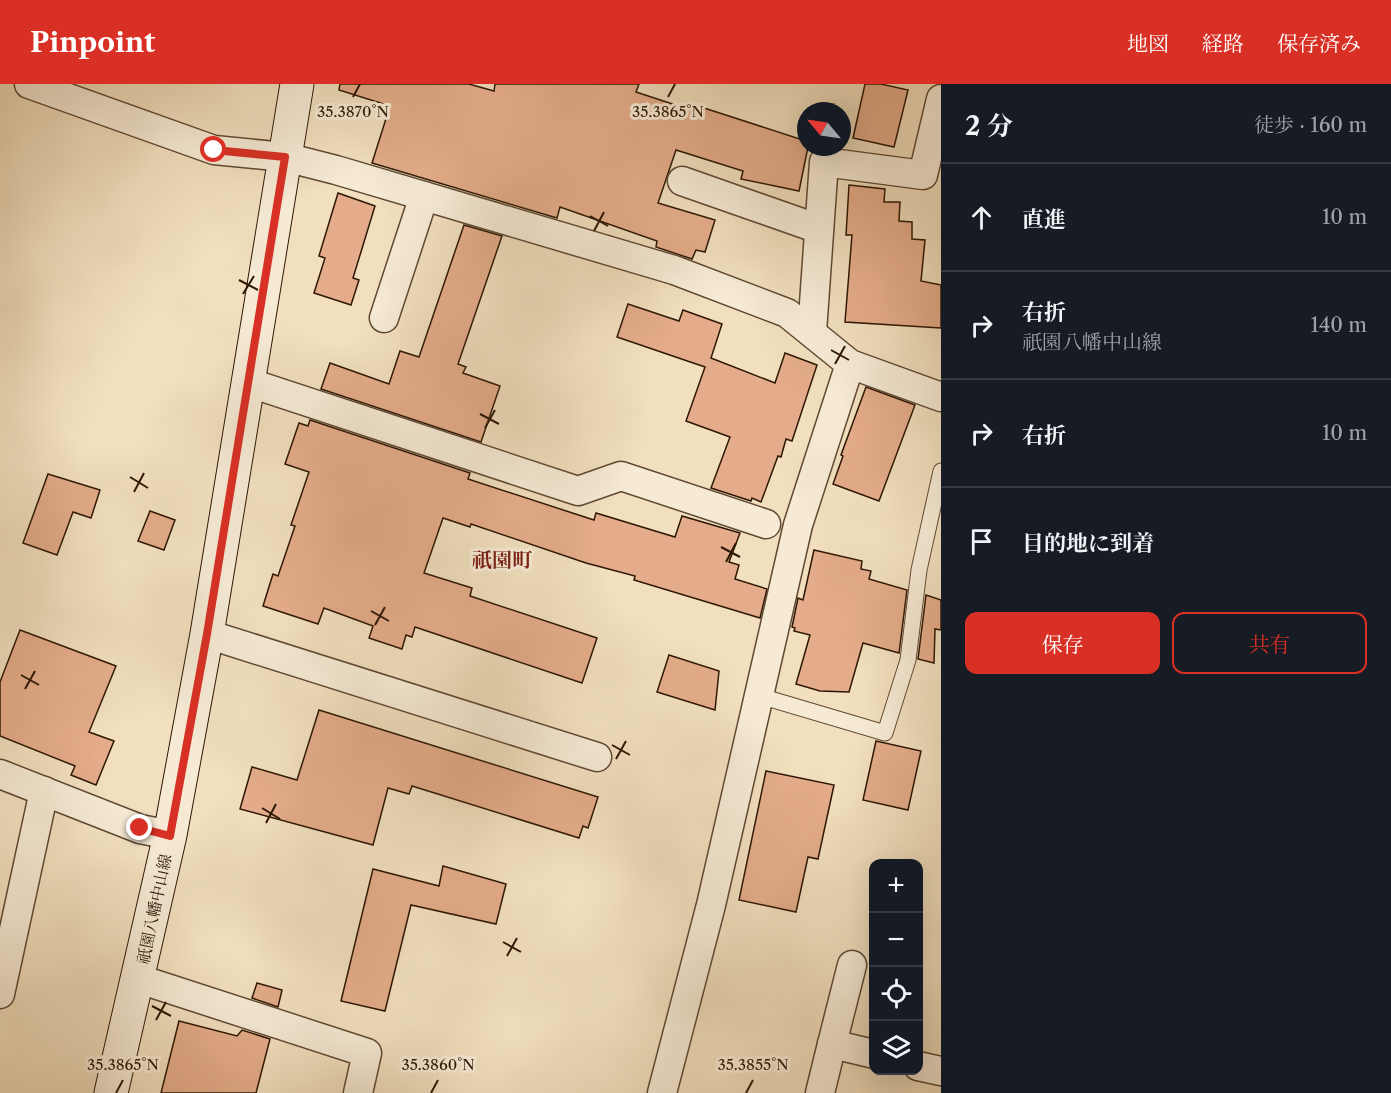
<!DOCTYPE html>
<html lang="ja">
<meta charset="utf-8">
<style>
:root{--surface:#171b24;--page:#20242c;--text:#f1f3f6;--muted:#9ea1a6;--line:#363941;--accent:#d93025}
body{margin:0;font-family:"Libre Caslon Text","Noto Serif JP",serif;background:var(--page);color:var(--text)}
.controls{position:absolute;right:18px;bottom:18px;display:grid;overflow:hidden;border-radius:12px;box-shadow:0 6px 24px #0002}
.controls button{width:54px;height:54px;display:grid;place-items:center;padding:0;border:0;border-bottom:2px solid var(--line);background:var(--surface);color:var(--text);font:30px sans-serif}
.compass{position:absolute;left:797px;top:18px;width:54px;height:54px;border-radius:50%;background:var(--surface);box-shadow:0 6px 24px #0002;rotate:299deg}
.stop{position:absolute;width:18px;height:18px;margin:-14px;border:4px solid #d93025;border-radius:50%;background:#fff}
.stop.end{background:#d93025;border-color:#fff;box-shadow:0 2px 6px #0008}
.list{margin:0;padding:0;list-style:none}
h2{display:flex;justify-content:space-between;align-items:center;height:78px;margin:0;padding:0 24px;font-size:26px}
h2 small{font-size:20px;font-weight:400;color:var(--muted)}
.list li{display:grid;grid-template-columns:39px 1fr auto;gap:18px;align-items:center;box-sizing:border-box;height:108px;padding:0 24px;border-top:2px solid var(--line)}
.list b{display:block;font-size:22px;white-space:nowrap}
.list p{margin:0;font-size:20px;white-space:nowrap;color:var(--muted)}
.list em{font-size:20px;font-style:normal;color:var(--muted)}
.actions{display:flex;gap:12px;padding:18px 24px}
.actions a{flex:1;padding:14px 0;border:2px solid var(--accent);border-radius:12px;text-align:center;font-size:21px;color:var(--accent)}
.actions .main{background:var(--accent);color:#fff}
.icon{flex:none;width:33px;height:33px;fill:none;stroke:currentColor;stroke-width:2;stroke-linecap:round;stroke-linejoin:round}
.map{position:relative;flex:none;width:941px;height:1009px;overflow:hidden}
header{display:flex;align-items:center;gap:36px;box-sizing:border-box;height:84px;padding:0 30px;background:var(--accent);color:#fff}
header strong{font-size:28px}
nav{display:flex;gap:33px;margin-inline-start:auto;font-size:21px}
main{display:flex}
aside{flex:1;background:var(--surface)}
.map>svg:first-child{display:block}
</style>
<header>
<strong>Pinpoint</strong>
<nav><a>地図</a><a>経路</a><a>保存済み</a></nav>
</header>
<main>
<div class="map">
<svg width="941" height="1009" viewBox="0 0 941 1009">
<rect width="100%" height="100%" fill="#f1dfbe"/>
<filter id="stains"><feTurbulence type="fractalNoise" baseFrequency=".00333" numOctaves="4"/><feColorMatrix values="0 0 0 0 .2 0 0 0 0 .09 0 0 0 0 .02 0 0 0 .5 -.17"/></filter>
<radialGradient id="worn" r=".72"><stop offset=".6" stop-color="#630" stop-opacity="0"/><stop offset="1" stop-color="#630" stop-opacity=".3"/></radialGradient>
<g fill="#e4ac8a" stroke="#2e1705" stroke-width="1.5">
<path d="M340,0h129l25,7 1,-7h144l-3,8 64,21 1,-6 105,34v6h2l-9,44 -58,-12 2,-8 -67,-21 -18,53 57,17 -10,32 -9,-2 -4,9 -36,-12 1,-6 -97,-34 -3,11 -185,-55 18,-57 -51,-16z"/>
<path d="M865,0h16l27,6 -14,57 -41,-9z"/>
<path d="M849,101l36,4 -1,13h16l-1,19 13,1v17l13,1 -4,41 20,4v43l-96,-6 7,-87h-6z"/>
<path d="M338,109l37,13 -22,72 6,2 -8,25 -37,-12 11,-35 -6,-2z"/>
<path d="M464,141l38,11 -44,128 8,3 -3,6 37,13 -19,56 -160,-53 9,-26 59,21 11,-33 19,6z"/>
<path d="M628,220l51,17 4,-11 39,14 -11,34 64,25 10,-30 32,12 -25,76 -6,-2 -5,18 -3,-1 -17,46 -9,-4 -1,3 -40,-13 19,-51 -44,-16 19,-54 -88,-30z"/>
<path d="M866,303l49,18 -36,96 -46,-17 10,-28 -2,-1z"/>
<path d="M310,336l160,53 -2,6 126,41 2,-7 79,24 7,-21 58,17 -11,29 10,3 -4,14 32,10 -7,29 -126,-38 1,-4 -49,-13 -115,-39 -1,3 -27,-9 -19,55 48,15 -2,8 127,42 -15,45 -167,-56 -3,10 -6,-2 -4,14 -33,-11 4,-12 -49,-18 -6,16 -55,-18 10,-32 5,2 17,-50 -4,-1 18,-53 -24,-8 14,-41 9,3z"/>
<path d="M48,390l52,16 -9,28 -18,-6 -16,43 -34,-12z"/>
<path d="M150,427l25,9 -11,30 -26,-9z"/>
<path d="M814,466l48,11 -1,8 10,2 -2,8 38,11 -8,63 -36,-10 -14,49 -29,-1 -24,-7 14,-49 -16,-4 1,-3 -3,-1 6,-29 5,2z"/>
<path d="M926,511l15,5v30l-6,-1 -1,34 -16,-4z"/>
<path d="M20,546l96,36 -27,66 25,9 -18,44 -25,-10 4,-9 -75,-30v-54z"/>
<path d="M669,571l50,16 -4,39 -58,-18z"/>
<path d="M319,626l279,87 -10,31 -5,-2 -4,12 -167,-52 -3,8 -21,-6 -15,57 -133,-36 12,-42 45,13z"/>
<path d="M876,657l45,10 -13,59 -45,-10z"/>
<path d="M766,687l68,14 -16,74 -10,-2 -12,55 -57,-12z"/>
<path d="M443,782l63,18 -10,40 -85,-19 -26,106 -44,-10 32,-132 66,17z"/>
<path d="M257,899l25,7 -4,17 -26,-9z"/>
<path d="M179,937l58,15 5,-6 28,9 -14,54h-95z"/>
</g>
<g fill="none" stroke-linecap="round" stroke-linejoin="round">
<defs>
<path id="service" d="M760,612l125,37 23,-73 11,-90 22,-99"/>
<g id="minor">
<path d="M29,0l185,66 71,7 51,13 338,100 113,43 63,51 91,33"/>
<path d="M682,97l137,48"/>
<path d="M384,234l40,-122"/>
<path d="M812,248l12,-170 99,13 18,-76"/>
<path d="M247,298l331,109 43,-15 145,48"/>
<path d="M207,550l390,123"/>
<path d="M0,690l140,55 30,6"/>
<path d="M139,895l228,74 -9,40"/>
<path d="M0,910l44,-203"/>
<path d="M832,960l20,-79"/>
<path d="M918,982l23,5"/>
<path d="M662,1009l49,-188 87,-380 52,-161"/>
<path d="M820,1009l12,-49 42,10"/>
</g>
<path id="secondary" d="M111,1009l59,-258 37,-201 90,-550"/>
</defs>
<use href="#service" stroke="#5f4933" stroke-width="17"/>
<use href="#minor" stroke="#5f4933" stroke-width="31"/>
<use href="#secondary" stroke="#2e1705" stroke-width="35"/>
<use href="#service" stroke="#f6ead5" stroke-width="15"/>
<use href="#minor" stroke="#f6ead5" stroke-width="28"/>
<use href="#secondary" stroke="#f6ead5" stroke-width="33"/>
</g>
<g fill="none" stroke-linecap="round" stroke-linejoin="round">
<path stroke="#d93025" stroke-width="8" d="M140,744l30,8 37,-202 78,-477 -71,-7"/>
</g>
<path fill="none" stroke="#2e1705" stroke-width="2" d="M353,13l7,-13M668,13l7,-13M590,132l18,10M594,147l10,-19M239,196l19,10M243,210l11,-18M831,266l18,10M835,280l10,-18M480,330l19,10M485,344l10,-18M130,393l18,11M134,408l10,-19M721,463l19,10M726,478l10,-19M371,527l18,10M375,541l10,-18M21,591l18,10M25,605l10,-18M612,661l18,10M616,675l10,-18M262,724l18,11M266,739l10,-19M503,858l18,10M507,872l10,-18M152,922l19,10M156,936l10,-18M116,1009l7,-13M431,1009l7,-13M746,1009l7,-13"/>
<g text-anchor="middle" stroke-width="6" stroke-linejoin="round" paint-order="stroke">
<g font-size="16" fill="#2e1705" stroke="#f6ead5">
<text transform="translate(154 825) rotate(-78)" y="6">祇園八幡中山線</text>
</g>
<g font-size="20" font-weight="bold" fill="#7a1f14" stroke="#f6ead5">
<text x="502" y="483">祇園町</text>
</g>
</g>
<g font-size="15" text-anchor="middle" fill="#2e1705" stroke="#f6ead5" stroke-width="6" stroke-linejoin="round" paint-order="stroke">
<text x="353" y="33">35.3870°N</text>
<text x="668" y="33">35.3865°N</text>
<text x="123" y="986">35.3865°N</text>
<text x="438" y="986">35.3860°N</text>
<text x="753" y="986">35.3855°N</text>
</g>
<rect width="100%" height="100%" filter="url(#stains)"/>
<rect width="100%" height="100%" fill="url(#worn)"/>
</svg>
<div class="controls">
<button>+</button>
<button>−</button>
<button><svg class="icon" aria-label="locate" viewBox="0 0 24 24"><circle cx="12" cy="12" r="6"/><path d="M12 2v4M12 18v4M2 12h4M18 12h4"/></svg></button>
<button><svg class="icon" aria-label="layers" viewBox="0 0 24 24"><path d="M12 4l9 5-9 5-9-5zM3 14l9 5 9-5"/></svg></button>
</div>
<svg class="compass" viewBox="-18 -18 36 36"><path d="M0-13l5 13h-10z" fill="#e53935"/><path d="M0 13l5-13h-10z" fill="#9ea1a6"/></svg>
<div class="stop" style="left:214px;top:66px"></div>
<div class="stop end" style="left:140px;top:744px"></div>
</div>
<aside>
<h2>2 分<small>徒歩 · 160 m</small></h2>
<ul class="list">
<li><svg class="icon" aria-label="ahead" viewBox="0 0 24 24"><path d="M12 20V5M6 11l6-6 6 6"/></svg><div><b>直進</b></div><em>10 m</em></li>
<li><svg class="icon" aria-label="right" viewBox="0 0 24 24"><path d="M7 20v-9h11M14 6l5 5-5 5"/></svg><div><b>右折</b><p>祇園八幡中山線</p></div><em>140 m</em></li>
<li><svg class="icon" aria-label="right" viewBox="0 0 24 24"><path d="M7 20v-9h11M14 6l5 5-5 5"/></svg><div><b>右折</b></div><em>10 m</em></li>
<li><svg class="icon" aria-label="arrive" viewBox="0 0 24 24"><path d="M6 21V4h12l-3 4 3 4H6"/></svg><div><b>目的地に到着</b></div></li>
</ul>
<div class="actions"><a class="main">保存</a><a>共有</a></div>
</aside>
</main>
